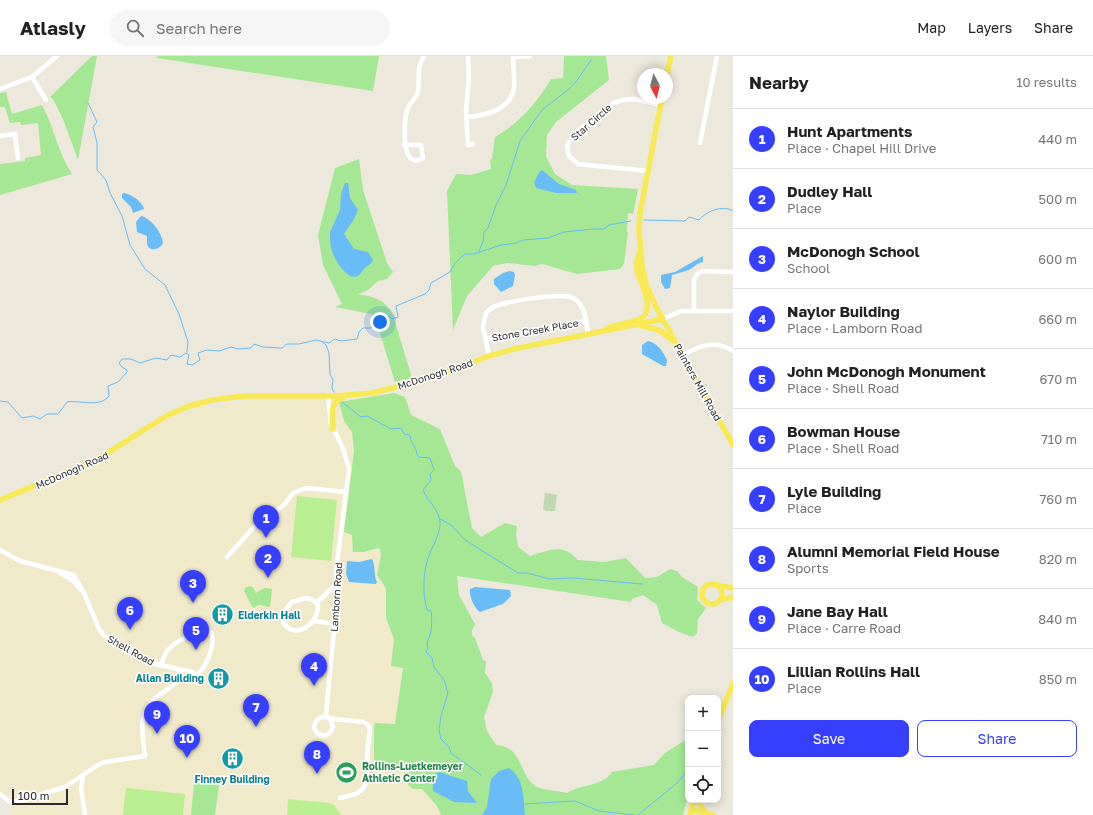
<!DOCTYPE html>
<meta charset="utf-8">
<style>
:root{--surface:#fff;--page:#f6f6f6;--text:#222;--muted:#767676;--line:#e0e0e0;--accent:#373fff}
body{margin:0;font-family:"Golos Text",sans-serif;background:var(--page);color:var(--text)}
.controls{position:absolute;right:12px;bottom:12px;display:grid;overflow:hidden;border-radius:8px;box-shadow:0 2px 10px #0003}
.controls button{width:36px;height:36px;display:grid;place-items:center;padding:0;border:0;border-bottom:1px solid var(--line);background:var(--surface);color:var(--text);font:20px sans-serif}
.compass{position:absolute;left:637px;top:12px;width:36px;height:36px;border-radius:50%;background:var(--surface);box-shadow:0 2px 10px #0003;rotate:173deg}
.scale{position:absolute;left:12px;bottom:10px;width:56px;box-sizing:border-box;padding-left:4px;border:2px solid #2a2a2a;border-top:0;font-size:11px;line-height:14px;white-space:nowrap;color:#2a2a2a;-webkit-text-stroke:3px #fff;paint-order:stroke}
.you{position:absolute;left:380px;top:266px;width:14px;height:14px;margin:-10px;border:3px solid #fff;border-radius:50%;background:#1a73e8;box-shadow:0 0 0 6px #1a73e833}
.badge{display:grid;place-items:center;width:26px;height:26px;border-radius:50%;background:var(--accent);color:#fff;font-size:13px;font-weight:700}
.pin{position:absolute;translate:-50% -33px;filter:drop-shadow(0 1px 2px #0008)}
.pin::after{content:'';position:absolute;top:21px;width:14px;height:12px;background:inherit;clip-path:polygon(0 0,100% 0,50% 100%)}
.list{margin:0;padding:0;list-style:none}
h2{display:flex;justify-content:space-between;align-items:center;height:52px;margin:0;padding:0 16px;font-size:17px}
h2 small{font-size:13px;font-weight:400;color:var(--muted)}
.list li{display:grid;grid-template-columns:26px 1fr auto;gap:12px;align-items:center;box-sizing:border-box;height:60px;padding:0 16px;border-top:1px solid var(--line)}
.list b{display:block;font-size:15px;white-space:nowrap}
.list p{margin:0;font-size:13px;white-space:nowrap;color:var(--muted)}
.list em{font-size:13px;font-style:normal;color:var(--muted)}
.actions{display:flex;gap:8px;padding:12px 16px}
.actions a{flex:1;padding:9px 0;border:1px solid var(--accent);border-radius:8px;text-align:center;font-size:14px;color:var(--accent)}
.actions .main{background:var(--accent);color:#fff}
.icon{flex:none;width:22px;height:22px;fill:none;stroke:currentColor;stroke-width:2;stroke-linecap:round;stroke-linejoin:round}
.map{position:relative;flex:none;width:733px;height:759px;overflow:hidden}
header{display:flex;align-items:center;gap:24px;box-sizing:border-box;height:56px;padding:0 20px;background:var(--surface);border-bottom:1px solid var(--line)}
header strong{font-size:19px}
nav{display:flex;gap:22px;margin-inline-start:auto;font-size:14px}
.search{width:280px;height:36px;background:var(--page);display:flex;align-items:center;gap:10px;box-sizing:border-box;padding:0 14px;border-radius:22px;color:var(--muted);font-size:15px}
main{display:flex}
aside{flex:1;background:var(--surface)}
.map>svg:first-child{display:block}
</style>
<header>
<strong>Atlasly</strong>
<div class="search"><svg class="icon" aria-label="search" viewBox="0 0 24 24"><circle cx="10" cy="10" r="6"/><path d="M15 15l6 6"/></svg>Search here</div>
<nav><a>Map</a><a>Layers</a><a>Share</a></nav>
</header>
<main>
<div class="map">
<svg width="733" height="759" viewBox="0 0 733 759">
<rect width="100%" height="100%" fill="#ede8dc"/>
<path fill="#f0e9ca" d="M367,341l-28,5 5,19 8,11 2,19 -10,81 8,3v6l12,11 9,-4 7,1 1,6 -4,19 9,14v30l8,21 -3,26 12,2 -8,57 -19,-1 -2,5v32l35,4 -2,8 6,17h9l15,17 4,9h-429v-9l2,-6 -5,-1 -9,-7v-290l94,-38 72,-46 15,-7 26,-8 1,5 46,-8h71z"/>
<g fill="#a5e795">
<path d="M92,0h5l-19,104 -15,-41 -10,-20 -3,-2z"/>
<path d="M158,0h221l-6,35 -216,-33z"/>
<path d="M564,0h42l3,24 -53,42 -9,13 -1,21 9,18 17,11 66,4 -5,25 -5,-1 -1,19h1l-4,32 -4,5 -43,5 -35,-10 -7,2 -28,-3 -14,3 -26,30 -14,34 -6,-139 9,-17 15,1 20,-6 -1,-8 2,-3 3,-21c24,-14 42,-34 56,-58l12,-1z"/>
<path d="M6,36l6,22 30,-9c12,22 16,48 30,69l-72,21v-31l25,-3v-3l16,-3 -3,-32 -17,2 -1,-3 -10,1 -5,-16h-5v-14z"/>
<path d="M359,103l4,31 24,73 6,9 -6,7 -9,2 -10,9 -10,4c16,3 27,5 35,21l19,63 -17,4 -20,-65 -4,-3 -36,-7 7,-3 -19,-39 -5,-30 17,-67z"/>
<path d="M394,337l11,4 6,18 29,14 15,37 6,5 11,57 9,9 24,-14 12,3 -1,9 2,12 12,9c21,-6 32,-13 48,4l26,2 22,-4 19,20 12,-1 13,-8 7,2 5,6 16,10 -1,13 9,8 -8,11 -1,14 -4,4 -14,-5 -17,-9 -5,-18 -14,-10 -11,4 -1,3 -174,-26 2,19 16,29 -3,6v5l3,3 8,22 3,1 -1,12 7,10 1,9 -9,25 3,14 9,14c27,2 22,27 38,40 5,5 26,6 33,8 13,-9 36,-6 45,-21l42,-7 11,-12 22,-14 1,-5v61l-5,20h-242l-4,-9 -15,-17h-9l-7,-6 3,-19h-8l-5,4 -11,-1 -11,-7v-32l1,-5 20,1 8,-56 -12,-2 3,-27 -8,-21v-30l-9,-13 4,-20 -1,-6 -2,-1 -14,4h-11l-1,-17 -8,-3 10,-81 -2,-19 -8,-11 -5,-19z"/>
<path d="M250,530l3,1 3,6 8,-5 8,1 -2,18 -11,-2 -6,3 -9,-17 1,-3z"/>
<path d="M194,727l25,2 -4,30h-24z"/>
</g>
<path fill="#bfd8b2" d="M545,437l12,2 -2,16h-9l-3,-2z"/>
<g fill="#b9ef90">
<path d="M297,440l40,4 -6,61 -40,-4z"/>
<path d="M126,732l59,6 -2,21h-60z"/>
<path d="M288,743l41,4 5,2 7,10h-54z"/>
</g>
<g fill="#69bcf5">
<path d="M542,114l17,14 17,6 1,3h-21l-20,-5 -2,-6 6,-11z"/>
<path d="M345,127h3l2,15 8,12 -4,9 -10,15 10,15 14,3 5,8c-2,5 -6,5 -9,9 -2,2 -3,5 -6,7 -11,5 -23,-16 -26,-25 -2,-6 -2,-12 -2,-19l10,-22 1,-16z"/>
<path d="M124,137c7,1 19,9 20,16l-11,4 -2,-6 -9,-9v-4z"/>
<path d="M141,160c10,2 21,17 22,27 -2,5 -9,8 -14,5l-2,-4v-8l-10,-4 -1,-10z"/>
<path d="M703,200v6l-4,1 -10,7 -17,5 -2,13 -5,1 -4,-7v-7l14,-3z"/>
<path d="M510,215l4,1 1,3 -2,11 -12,6 -7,-8v-5l9,-6z"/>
<path d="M648,285c10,2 15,11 19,19l-1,6h-3l-21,-12v-9z"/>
<path d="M372,503c4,7 1,15 5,23l-1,2 -27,-2 -3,-8 1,-13 12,1z"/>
<path d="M475,531l35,3 1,6 -8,8 -23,8c-6,-4 -11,-16 -10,-23z"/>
<path d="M509,712c16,11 14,30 16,47h-43l5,-8 4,-28 8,-8z"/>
<path d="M439,716l28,9 1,10 9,12 -23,-1 -21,-11 -1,-15z"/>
</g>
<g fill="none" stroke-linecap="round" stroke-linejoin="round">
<g stroke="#69bcf5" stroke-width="1">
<path d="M88,47l9,19 -4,5 4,16v27l9,10 4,13 12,23 8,29 15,24 20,16 14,29 9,28 -1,10"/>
<path d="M644,164l41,1 4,-4 10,3c6,-8 24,-16 34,-9"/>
<path d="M479,195l4,-9 1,-10 4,-4 8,-23 10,-20 14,-44 22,-31 27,-21 9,-10 13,-19"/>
<path d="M321,285l5,4 3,8 1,21 3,6 -1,8 2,4"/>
<path d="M0,345l8,1 14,16 11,-2 7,3 7,-5h11l9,-12c13,-2 33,6 42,-6l-1,-10 10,-4 9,-10v-2l-5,-3 -3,-4 3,-4h9l9,4 16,-5 11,2 4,-5 9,2 6,-4 3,2 -2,9 5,1 8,-5 -2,-7 9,-3 12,1 12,-4 7,2 13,-1 3,-4 9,3 19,1 5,-4h12l17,-4 13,3 6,-4 6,2 16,-2 2,-7 4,-4h8l9,-8 8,-4 4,3 6,-2 -2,-11 29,-12 4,-4 2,-7 19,-11 5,-9 10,-9h9l27,-9 16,-2 6,-3 25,-2 16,-6 29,-3h11l5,-4 22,-4"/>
<path d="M342,346l19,15 6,-1 24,13 10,-1 3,6 6,1c0,8 7,12 7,20l2,2 11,1 4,12 -4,4 1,6 -8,10c5,12 15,18 17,31 1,11 -6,22 -10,32 -7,17 -8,39 -3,57l4,1c1,5 1,20 -1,24 -2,5 -4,7 -2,13l-2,4 6,6 2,9 10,13 4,13 -7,23 -2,14 2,9 8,8 2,6 30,22"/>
<path d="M439,462l13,8 13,14 53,33h10l21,6 25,-1 68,6"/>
<path d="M524,748l51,-3 24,10 35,4"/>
<path d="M638,759l38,-31 12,-14"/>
</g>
<g stroke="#fff" stroke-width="4.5">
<path d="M468,0l1,20 -3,35 2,34 5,-1"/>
<path d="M513,1l17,-1"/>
<path d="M32,21l14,23"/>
<path d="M0,33l32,-12 25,-21"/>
<path d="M467,61c17,-1 44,-7 47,-29 1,-10 -1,-22 -1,-32"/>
<path d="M0,80l15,-2 3,24"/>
<path d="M700,87l17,-87"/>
<path d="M404,89h17l2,13c-23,14 -19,-37 -16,-47 1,-8 9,-11 11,-19 2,-13 -2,-24 6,-36"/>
<path d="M648,115l-70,-7 -9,-8 -2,-10 6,-11 41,-32 9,-3 10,-1 28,6"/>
<path d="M694,255v-31l3,-6 6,-3 30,1"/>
<path d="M663,263l18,-8h52"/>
<path d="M485,283l101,-18"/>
<path d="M683,299c16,-9 32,-16 50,-4"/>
<path d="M489,300l-6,-29 3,-14c3,-3 6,-6 10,-7 13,-5 67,-14 77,-8 13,7 13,23 15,36"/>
<path d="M328,340l3,27 13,28 5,18 -13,103 2,17 -12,124 1,4 6,2 31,3 4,3 2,4 -3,27v25l-4,8 -7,5 -16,4"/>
<path d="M0,494l20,11 54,14 10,18 15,36 6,7 51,28 36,8 4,3"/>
<path d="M227,501l26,-29 32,-24 8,-11 13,-5 40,4"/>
<path d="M59,516l14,9 8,9"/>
<path d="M306,542l7,2 5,5c1,18 -23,37 -35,17v-9l9,-11z"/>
<path d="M317,546l20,-18"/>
<path d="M314,565l21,3"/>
<path d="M161,610c2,-5 3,-11 6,-15 10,-12 29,-19 44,-19 7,14 -10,49 -26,49l-5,-4 -1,-7"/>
<path d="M327,661h-6l-5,4 -2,7 4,6 6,2 6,-3 3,-6 -3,-8"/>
<path d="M83,720l-2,12 4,27"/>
<path d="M0,738l10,8 10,-1 45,-14 33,-22 7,-3 40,-6c-7,-49 -2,-50 37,-77"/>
</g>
<g stroke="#f8e956" stroke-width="5.5">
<path d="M667,19l4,-19"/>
<path d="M662,42l-22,115 -1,16 3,38 5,20 10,22 76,136"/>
<path d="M642,270l17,4 14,11"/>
<path d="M607,272c9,-4 26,-5 33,-9 17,-10 0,-35 -3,-49 -1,-5 0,-10 1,-15"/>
<path d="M333,373c0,-13 -5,-26 10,-31"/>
<path d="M0,444l96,-40 70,-44 23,-10 23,-6 32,-4h92l36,-3 53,-13 64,-24 25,-7 149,-30"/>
<circle cx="712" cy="538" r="10"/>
<path d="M718,529l15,3"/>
<path d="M720,544l13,-3"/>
<path d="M718,665l15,-38"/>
<path d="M698,744l4,8 6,6"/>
<path d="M691,754l22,5"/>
<path d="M690,759l4,-15"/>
</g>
</g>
<defs>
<symbol id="building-disc" viewBox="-11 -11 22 22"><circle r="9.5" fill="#0f9aa8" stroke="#fff"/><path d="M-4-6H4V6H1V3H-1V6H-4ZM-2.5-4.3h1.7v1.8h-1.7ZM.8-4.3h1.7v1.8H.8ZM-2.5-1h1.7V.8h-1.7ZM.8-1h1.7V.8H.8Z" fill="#fff"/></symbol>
<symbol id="stadium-disc" viewBox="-11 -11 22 22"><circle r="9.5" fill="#2e9e5b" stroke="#fff"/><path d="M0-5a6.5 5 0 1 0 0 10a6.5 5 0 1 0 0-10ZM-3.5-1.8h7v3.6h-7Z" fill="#fff"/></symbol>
</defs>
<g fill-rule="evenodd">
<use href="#building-disc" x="210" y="546" width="25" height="25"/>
<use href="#building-disc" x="206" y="610" width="25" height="25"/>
<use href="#building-disc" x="220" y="690" width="25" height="25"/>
<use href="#stadium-disc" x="334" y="704" width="25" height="25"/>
</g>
<g text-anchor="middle" stroke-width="3" stroke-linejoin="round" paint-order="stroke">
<g font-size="10" fill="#2a2a2a" stroke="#fff">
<text transform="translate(591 66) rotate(-41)" y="4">Star Circle</text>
<text transform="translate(535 274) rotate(-10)" y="4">Stone Creek Place</text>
<text transform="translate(435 318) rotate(-18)" y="4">McDonogh Road</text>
<text transform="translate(698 326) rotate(61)" y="4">Painters Mill Road</text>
<text transform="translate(72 414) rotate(-24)" y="4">McDonogh Road</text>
<text transform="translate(336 541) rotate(-86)" y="4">Lamborn Road</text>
<text transform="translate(131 594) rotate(29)" y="4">Shell Road</text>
</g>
<g font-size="10" font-weight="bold" fill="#0d838f" stroke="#fff" text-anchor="start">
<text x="238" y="563">Elderkin Hall</text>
<text x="204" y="626" text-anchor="end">Allan Building</text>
<text x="232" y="727" text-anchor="middle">Finney Building</text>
</g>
<g font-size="10" font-weight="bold" fill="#27864d" stroke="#fff" text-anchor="start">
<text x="362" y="714">Rollins-Luetkemeyer<tspan x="362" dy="12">Athletic Center</tspan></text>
</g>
</g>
</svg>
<div class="controls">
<button>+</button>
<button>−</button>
<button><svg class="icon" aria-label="locate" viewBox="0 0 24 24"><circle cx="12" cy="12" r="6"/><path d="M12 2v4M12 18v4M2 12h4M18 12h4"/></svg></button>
</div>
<svg class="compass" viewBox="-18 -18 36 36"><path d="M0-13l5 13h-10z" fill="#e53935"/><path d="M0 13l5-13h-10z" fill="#767676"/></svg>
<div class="scale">100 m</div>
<div class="you"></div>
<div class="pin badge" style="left:266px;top:482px">1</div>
<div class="pin badge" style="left:268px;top:522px">2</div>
<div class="pin badge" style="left:193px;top:547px">3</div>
<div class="pin badge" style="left:314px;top:630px">4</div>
<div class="pin badge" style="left:196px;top:594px">5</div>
<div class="pin badge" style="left:130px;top:574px">6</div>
<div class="pin badge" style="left:256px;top:671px">7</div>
<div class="pin badge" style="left:317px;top:718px">8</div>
<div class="pin badge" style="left:157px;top:678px">9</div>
<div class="pin badge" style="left:187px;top:702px">10</div>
</div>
<aside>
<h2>Nearby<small>10 results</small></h2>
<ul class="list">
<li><span class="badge">1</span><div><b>Hunt Apartments</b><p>Place · Chapel Hill Drive</p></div><em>440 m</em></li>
<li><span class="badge">2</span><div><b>Dudley Hall</b><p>Place</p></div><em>500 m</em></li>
<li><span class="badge">3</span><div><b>McDonogh School</b><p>School</p></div><em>600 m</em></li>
<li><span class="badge">4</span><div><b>Naylor Building</b><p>Place · Lamborn Road</p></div><em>660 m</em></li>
<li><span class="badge">5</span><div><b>John McDonogh Monument</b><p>Place · Shell Road</p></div><em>670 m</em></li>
<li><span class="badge">6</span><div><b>Bowman House</b><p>Place · Shell Road</p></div><em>710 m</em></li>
<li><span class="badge">7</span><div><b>Lyle Building</b><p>Place</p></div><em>760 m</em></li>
<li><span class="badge">8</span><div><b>Alumni Memorial Field House</b><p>Sports</p></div><em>820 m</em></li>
<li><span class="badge">9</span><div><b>Jane Bay Hall</b><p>Place · Carre Road</p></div><em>840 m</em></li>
<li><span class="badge">10</span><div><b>Lillian Rollins Hall</b><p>Place</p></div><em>850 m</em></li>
</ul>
<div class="actions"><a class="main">Save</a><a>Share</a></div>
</aside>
</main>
